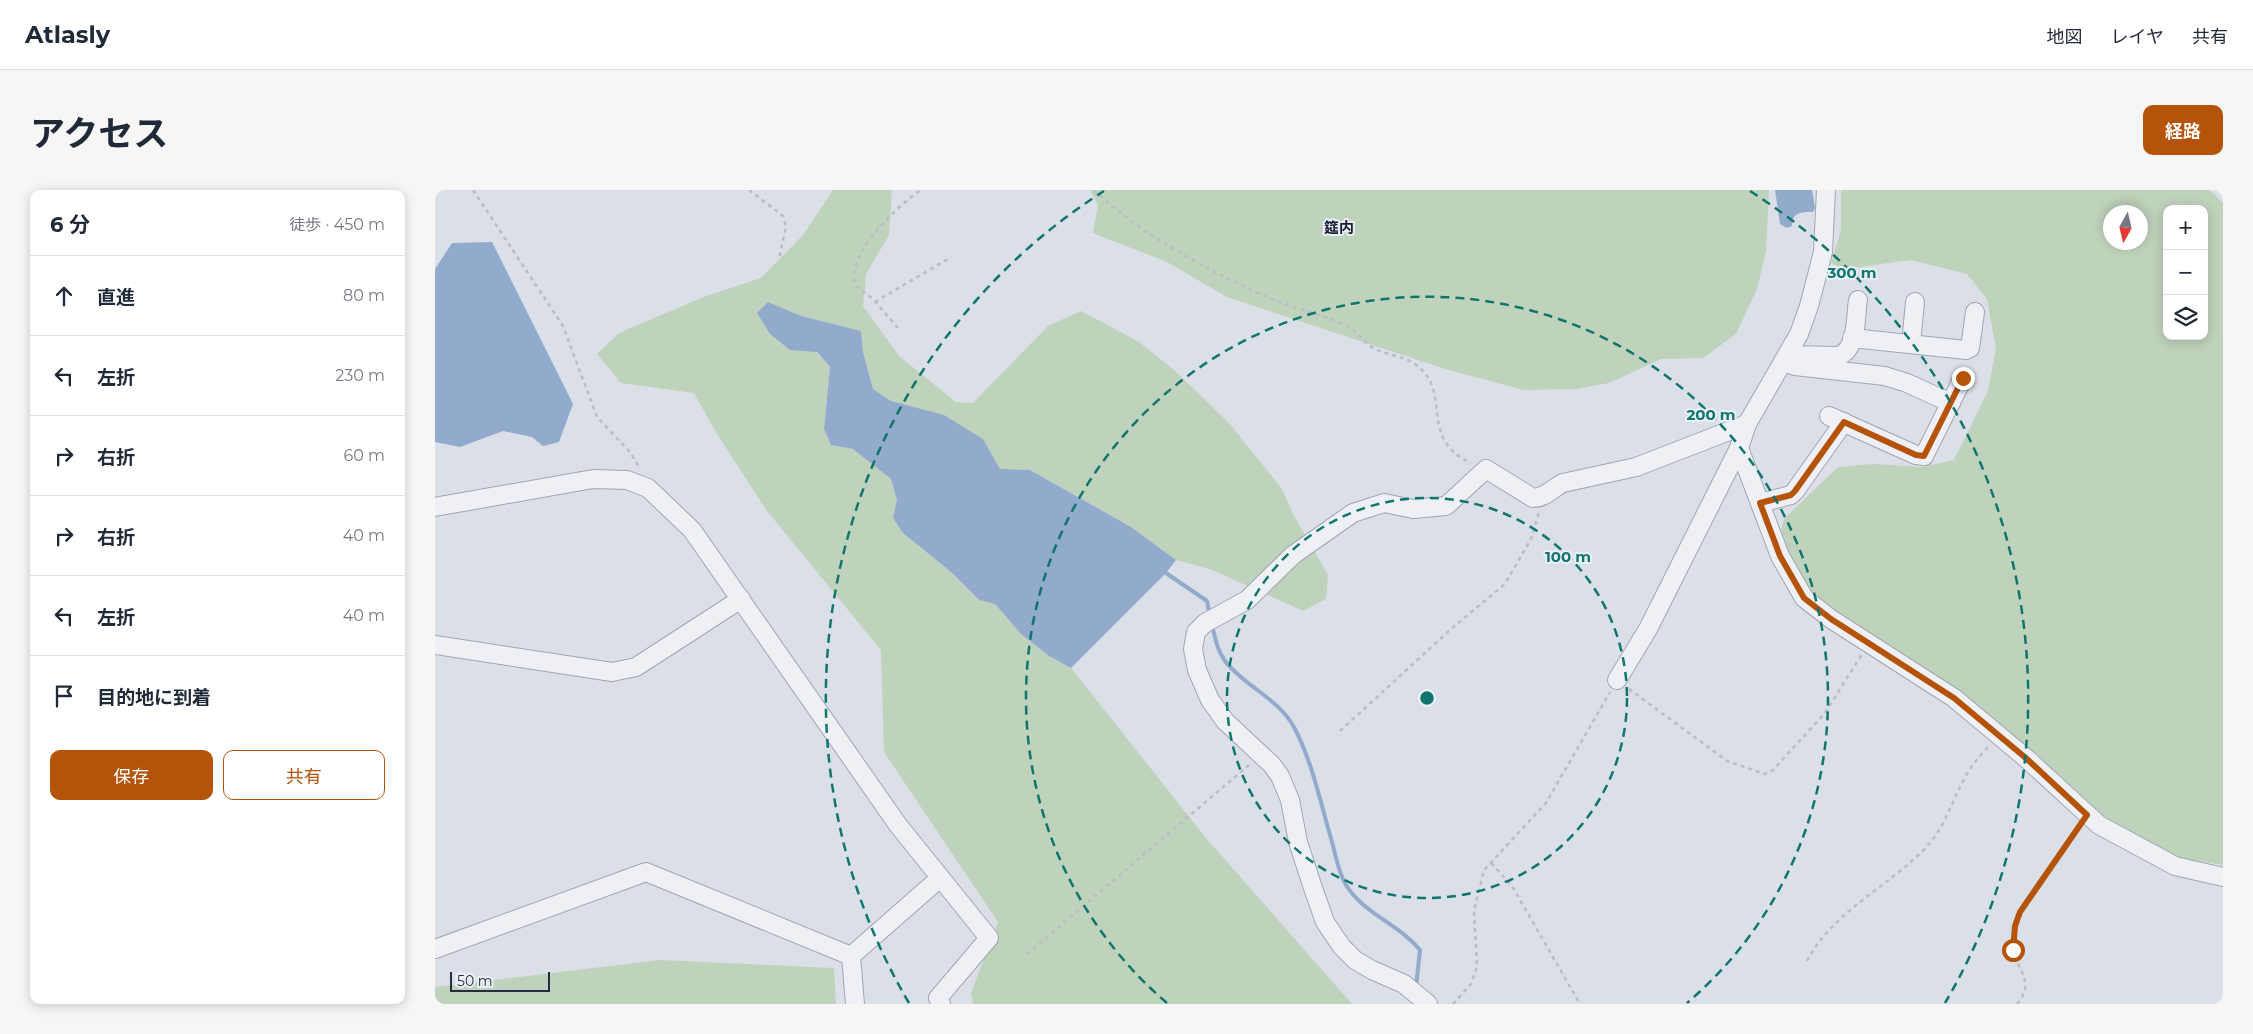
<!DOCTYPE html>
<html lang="ja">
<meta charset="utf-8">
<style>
:root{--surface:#fff;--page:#f6f6f7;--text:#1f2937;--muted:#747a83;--line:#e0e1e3;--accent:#b45309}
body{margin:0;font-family:Montserrat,"Noto Sans JP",sans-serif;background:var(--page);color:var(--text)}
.controls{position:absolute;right:15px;top:15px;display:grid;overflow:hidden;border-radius:10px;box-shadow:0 2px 12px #0003}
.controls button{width:45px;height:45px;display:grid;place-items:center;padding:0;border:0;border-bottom:1px solid var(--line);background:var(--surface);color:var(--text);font:25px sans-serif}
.compass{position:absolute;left:1668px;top:15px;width:45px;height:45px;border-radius:50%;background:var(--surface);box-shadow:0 2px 12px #0003;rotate:188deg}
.scale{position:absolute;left:15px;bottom:12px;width:100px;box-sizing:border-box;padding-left:5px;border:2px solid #242c3f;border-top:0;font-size:14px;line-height:18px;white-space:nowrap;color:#242c3f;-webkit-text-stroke:4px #eaeef5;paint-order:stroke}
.stop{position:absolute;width:15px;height:15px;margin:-11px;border:4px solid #b45309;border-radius:50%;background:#fff}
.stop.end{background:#b45309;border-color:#fff;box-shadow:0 1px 5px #0008}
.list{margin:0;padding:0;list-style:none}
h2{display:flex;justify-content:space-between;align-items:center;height:65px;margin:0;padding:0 20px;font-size:21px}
h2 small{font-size:16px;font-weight:400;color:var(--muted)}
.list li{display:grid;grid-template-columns:32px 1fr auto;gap:15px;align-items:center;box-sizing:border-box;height:80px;padding:0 20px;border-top:1px solid var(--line)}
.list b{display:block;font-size:19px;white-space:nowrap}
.list em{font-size:16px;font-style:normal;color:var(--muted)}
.actions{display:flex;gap:10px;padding:15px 20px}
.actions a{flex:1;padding:11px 0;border:1px solid var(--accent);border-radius:10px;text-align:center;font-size:18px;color:var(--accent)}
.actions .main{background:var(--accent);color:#fff}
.icon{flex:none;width:28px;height:28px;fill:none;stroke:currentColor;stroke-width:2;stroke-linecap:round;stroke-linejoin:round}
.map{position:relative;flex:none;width:1788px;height:814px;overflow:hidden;border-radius:10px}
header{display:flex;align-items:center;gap:30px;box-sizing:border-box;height:70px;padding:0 25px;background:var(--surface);border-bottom:1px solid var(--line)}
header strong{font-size:24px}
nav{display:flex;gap:28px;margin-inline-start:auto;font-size:18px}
.intro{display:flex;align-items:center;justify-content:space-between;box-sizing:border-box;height:120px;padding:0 30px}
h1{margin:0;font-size:35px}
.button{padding:12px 22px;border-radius:10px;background:var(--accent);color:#fff;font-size:18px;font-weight:700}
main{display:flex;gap:30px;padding:0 30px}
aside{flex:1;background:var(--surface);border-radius:10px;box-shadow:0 2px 12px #0003}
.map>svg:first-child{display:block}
</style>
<header>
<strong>Atlasly</strong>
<nav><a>地図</a><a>レイヤ</a><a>共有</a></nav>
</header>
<div class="intro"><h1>アクセス</h1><a class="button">経路</a></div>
<main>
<aside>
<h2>6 分<small>徒歩 · 450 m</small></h2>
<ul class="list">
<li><svg class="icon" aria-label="ahead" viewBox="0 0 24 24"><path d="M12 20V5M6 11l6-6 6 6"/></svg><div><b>直進</b></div><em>80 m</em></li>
<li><svg class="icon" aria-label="left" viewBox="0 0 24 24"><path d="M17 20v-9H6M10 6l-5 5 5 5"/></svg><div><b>左折</b></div><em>230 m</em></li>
<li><svg class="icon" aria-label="right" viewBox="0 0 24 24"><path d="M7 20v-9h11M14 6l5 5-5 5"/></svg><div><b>右折</b></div><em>60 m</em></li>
<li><svg class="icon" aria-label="right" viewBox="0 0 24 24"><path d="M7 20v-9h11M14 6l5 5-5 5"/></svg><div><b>右折</b></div><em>40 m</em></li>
<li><svg class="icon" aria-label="left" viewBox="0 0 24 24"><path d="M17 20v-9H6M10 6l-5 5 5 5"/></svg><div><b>左折</b></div><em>40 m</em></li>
<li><svg class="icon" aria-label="arrive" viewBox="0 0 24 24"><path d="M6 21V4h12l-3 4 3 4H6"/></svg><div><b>目的地に到着</b></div></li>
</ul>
<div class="actions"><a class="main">保存</a><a>共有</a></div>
</aside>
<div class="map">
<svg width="1788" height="814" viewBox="0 0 1788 814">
<rect width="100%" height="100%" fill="#dbdfe7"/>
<g fill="#bfd2bb" fill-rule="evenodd">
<path d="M398,0h59l-3,45 -23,39 -3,32 36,50 57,46 17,1 75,-77 33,-15 58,31 34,27 56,54 53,66 11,25 35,61 -2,24 -23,12 -93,-42 -34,-9 -45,-33 -101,-57 -30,-1 -17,-30 -39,-23 -53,-15 -18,-12 -10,-37 -3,-21 -59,-15 -33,-14 62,65 -6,62 7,16 22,4 38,30 6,21 -3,18 9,15 48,39 28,28 16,4 26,30 28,22 22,12 135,170 146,166h-379l-2,-11 27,-71 -114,-170 -3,-102 -114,-139 -50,-77 -23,-41 -73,-10 -24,-29 22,-21 87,-37 55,-18 42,-43z"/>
<path d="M655,0h679l-3,61 -9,38 -21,45 -33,24 -42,1 -52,24 -33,6 -52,1 -79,-21 -218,-72 -60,-35 -74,-29 5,-28z"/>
<path d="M1406,0h368l14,13v662l-47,-8 -77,-43 -191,-156 -74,-49 -27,-22 -27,-53 4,-15 54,-52 35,-3 49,3 32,-7 34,-69 8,-42 -9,-50 -20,-25 -56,-14 -66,9 -14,-6 10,-33zM1732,19h37v127h-37zM1676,22h30v30h-30z"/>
<path d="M225,770l174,8 2,36h-401v-17z"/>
</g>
<g fill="#92aacc">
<path d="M1340,0h37l3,18 -2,4c-12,0 -21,0 -21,14l-5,2 -7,-4z"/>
<path d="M57,52l81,162 -14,38 -16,4 -11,-9 -29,-6 -43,16 -25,-5v-173l17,-26z"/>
<path d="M333,112l33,14 60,15 2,21 10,37 18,12 53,14 39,24 17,30 30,1 101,57 45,33 -10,13 -95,95 -22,-12 -28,-22 -26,-30 -16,-4 -28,-28 -48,-39 -10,-15 4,-18 -6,-21 -38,-30 -22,-4 -7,-16 6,-62 -13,-15 -27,-2 -20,-16 -13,-21z"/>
</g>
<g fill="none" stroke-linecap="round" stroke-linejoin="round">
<g stroke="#92aacc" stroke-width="4">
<path d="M728,381l44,30 3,15"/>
<path d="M777,435c3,12 5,25 13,36 20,26 55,38 70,68 18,35 26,76 37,113 4,14 6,30 14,43 18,29 53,39 74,65l-4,37"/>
</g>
<defs>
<g id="minor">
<path d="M1417,148l114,12 4,-2 5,-36"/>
<path d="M1476,154l4,-42"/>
<path d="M1352,165l52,1c19,-8 16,-38 19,-56"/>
<path d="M1348,172l12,4 90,10 22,7 44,20"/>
<path d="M1394,226l87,39 8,1 39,-78"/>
<path d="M1304,258l41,108 24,42 27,21 123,79 73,61 72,66 76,41 48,11"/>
<path d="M1325,313l31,-8 4,-4 49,-69"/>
<path d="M0,317l158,-28 34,1 21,8 44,42 206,295 91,113 -51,60 3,6"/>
<path d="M0,455l177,27 24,-5 105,-68"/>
<path d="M1182,490l31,-51 91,-181 8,-24 52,-90 10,-28 14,-54 3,-62"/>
<path d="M0,759l211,-77 205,84 89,-78"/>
<path d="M416,766l4,48"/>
<path d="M993,814l-24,-20 -32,-14 -17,-10 -13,-13 -17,-25 -12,-34 -15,-46 -8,-42 -10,-24 -8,-11 -47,-44 -15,-21 -13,-30 -4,-21 3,-17 9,-9 42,-23 46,-45 60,-42 31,-10 29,6 33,-3 40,-37 47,29c12,0 20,-10 30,-15l73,-16 111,-43"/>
</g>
</defs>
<use href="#minor" stroke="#a0a6b1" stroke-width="20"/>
<g stroke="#b9bdc6" stroke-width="2.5" stroke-dasharray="4 4" stroke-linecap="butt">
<path d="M38,0l90,136 34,91 33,35 9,15"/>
<path d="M314,0l34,26 3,10 -7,33"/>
<path d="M659,0c45,44 122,85 180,110 24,10 52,15 75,27 10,6 16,17 26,22 15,7 32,7 45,19 31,28 -1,71 51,95"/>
<path d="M440,112l76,-45"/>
<path d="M463,138l-25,-29 -18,-14c-9,-31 42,-79 66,-95"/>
<path d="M1194,499l98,72 38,13 8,-4 52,-57 37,-59"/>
<path d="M905,541l110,-101 55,-46 26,-45 8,-27"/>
<path d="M1056,673l21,23 68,118"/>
<path d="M592,764l222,-189"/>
<path d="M1372,771c27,-52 86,-76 123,-118 17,-21 23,-45 36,-67 6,-12 15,-21 23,-30"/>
<path d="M1018,814l18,-20 6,-17 -3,-56 10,-41 62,-67 64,-111"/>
<path d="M1582,814c18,-21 2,-32 -4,-53 -3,-12 3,-27 7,-38l59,-86"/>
</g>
<use href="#minor" stroke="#eef0f5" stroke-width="18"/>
</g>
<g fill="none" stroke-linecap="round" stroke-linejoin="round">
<path stroke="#b45309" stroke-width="6" d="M1528,188l-39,78 -8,-1 -72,-33 -49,69 -4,4 -31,8 20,53 24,42 27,21 123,79 73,61 60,56 -67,97 -5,14 -2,24"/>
</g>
<g fill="none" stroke="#0f766e" stroke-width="2.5" stroke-dasharray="9 6">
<circle cx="992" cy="508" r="200"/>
<path d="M732 813A401 401 0 1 1 1252 813"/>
<path d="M474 813A601 601 0 0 1 669 1M1315 1A601 601 0 0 1 1510 813"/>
</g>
<g text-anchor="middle" stroke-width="4" stroke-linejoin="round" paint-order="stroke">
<g font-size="15" font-weight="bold" fill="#161d2f" stroke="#eaeef5">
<text x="904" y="43">筵内</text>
</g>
</g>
<circle cx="992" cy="508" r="8" fill="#0f766e" stroke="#eaeef5" stroke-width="2.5"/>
<g font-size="15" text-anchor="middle" font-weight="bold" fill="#0f766e" stroke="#eaeef5" stroke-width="4" stroke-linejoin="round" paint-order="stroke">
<text x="1417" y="88">300 m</text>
<text x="1276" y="230">200 m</text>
<text x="1133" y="372">100 m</text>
</g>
</svg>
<div class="controls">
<button>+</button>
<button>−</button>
<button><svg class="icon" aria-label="layers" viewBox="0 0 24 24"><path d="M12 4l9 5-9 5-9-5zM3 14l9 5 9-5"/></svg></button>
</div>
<svg class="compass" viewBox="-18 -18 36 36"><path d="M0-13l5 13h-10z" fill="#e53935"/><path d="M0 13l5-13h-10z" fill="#747a83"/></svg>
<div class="scale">50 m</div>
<div class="stop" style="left:1578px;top:760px"></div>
<div class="stop end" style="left:1528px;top:188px"></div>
</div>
</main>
